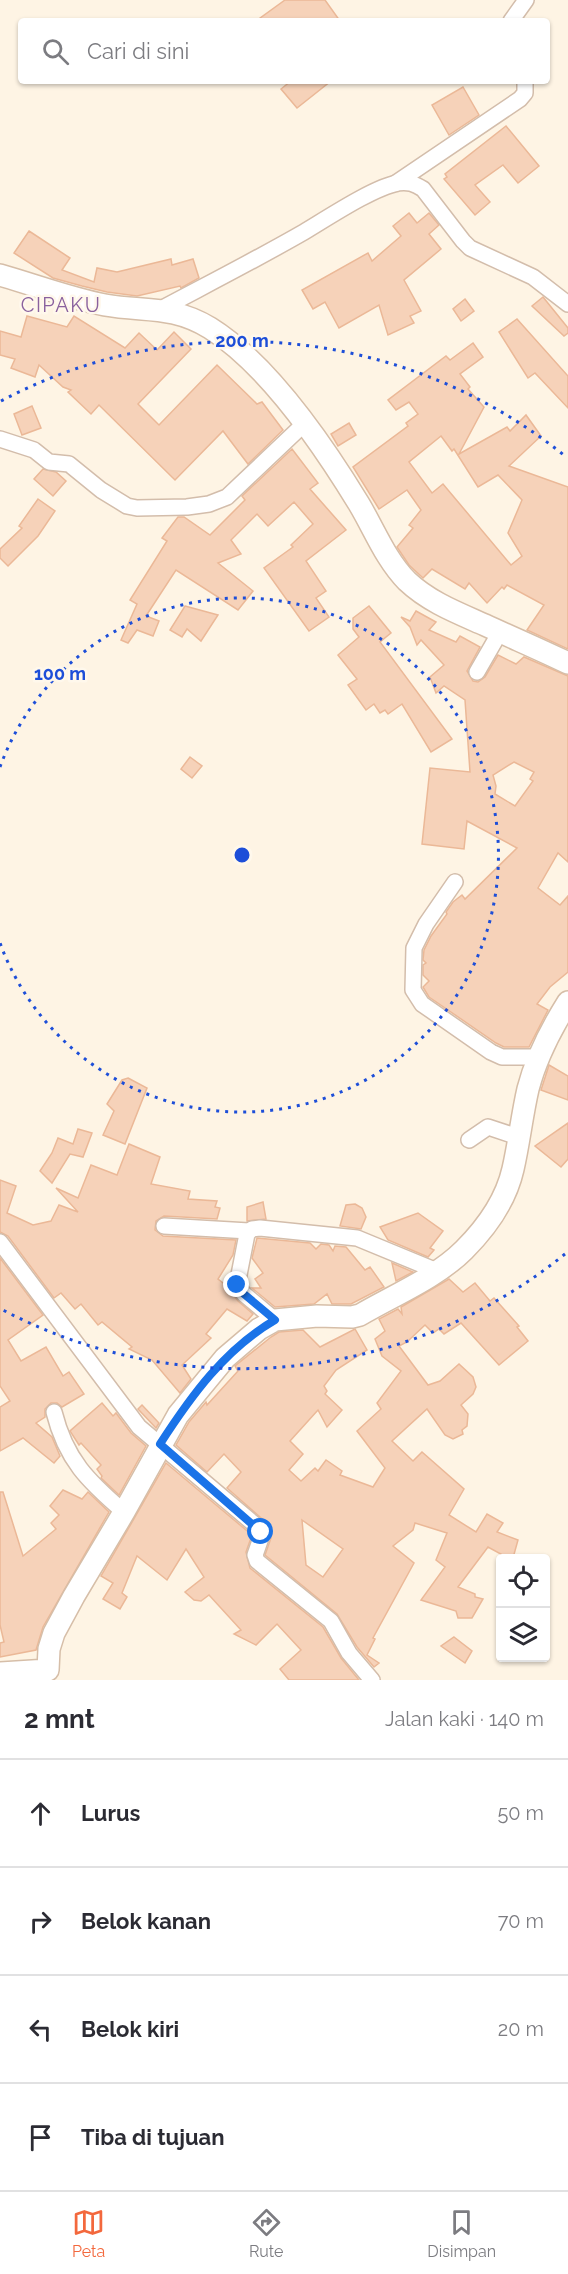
<!DOCTYPE html>
<html lang="id">
<meta charset="utf-8">
<style>
:root{--surface:#fff;--page:#f7f7f7;--text:#2b2b33;--muted:#7c7c81;--line:#e1e1e2;--accent:#f3683d}
body{margin:0;font-family:Raleway,sans-serif;background:var(--page);color:var(--text)}
.controls{position:absolute;right:18px;bottom:18px;display:grid;overflow:hidden;border-radius:6px;box-shadow:0 2px 4px #0004}
.controls button{width:54px;height:54px;display:grid;place-items:center;padding:0;border:0;border-bottom:2px solid var(--line);background:var(--surface);color:var(--text);font:30px sans-serif}
.stop{position:absolute;width:18px;height:18px;margin:-14px;border:4px solid #1a73e8;border-radius:50%;background:#fff}
.stop.end{background:#1a73e8;border-color:#fff;box-shadow:0 2px 6px #0008}
.list{margin:0;padding:0;list-style:none}
h2{display:flex;justify-content:space-between;align-items:center;height:78px;margin:0;padding:0 24px;font-size:26px}
h2 small{font-size:20px;font-weight:400;color:var(--muted)}
.list li{display:grid;grid-template-columns:39px 1fr auto;gap:18px;align-items:center;box-sizing:border-box;height:108px;padding:0 24px;border-top:2px solid var(--line)}
.list b{display:block;font-size:22px;white-space:nowrap}
.list em{font-size:20px;font-style:normal;color:var(--muted)}
.icon{flex:none;width:33px;height:33px;fill:none;stroke:currentColor;stroke-width:2;stroke-linecap:round;stroke-linejoin:round}
.map{position:relative;flex:none;width:568px;height:1680px;overflow:hidden}
.search{position:absolute;background:var(--surface);box-shadow:0 2px 4px #0004;left:18px;right:18px;top:18px;height:66px;display:flex;align-items:center;gap:15px;box-sizing:border-box;padding:0 21px;border-radius:6px;color:var(--muted);font-size:22px}
.sheet{height:510px;background:var(--surface)}
nav{display:flex;justify-content:space-around;align-items:center;box-sizing:border-box;height:84px;border-top:2px solid var(--line);background:var(--surface);font-size:16px;color:var(--muted)}
nav a{display:grid;justify-items:center;gap:3px}
nav .on{color:var(--accent)}
.map>svg:first-child{display:block}
</style>
<div class="map">
<svg width="568" height="1680" viewBox="0 0 568 1680">
<rect width="100%" height="100%" fill="#fef4e4"/>
<g fill="#f6d2b9" stroke="#ebb897" stroke-width="1.5" fill-rule="evenodd">
<path d="M285,0h40l15,21h-84z"/>
<path d="M291,81h40l-34,27 -16,-19z"/>
<path d="M463,87l16,28 -30,20 -17,-30z"/>
<path d="M506,126l33,40 -21,17 -15,-18 -28,20 15,17 -15,13 -31,-36 3,-2 -2,-3z"/>
<path d="M409,213l8,10 12,-10 10,12 -10,9 12,15 -37,31 17,31 -11,5 4,7 -26,12 -9,-30 -40,23 -14,-26 -12,7 -11,-19 66,-37 4,8 29,-25 -8,-10z"/>
<path d="M29,231l41,27 -8,12 32,12 3,-14 20,4 54,-13 1,6 21,-6 6,19 -18,10 -1,-2 -43,10 -30,-4 -25,-6 -29,-8 -39,-25z"/>
<path d="M543,297l25,31v5l-4,3 -32,-30z"/>
<path d="M465,299l9,12 -13,10 -8,-12z"/>
<path d="M27,316l40,11 7,-11 51,32 14,-15 18,17 17,-18 17,17 -53,55 21,21 58,-60 40,39 5,-2 21,28 -35,34 -25,-33 -48,49 -76,-75 -8,9 -23,-22 3,-2 -8,-3 -24,-22 -4,12 -24,-9 4,-9 -15,-4v-24l21,6z"/>
<path d="M517,319l51,57v32l-33,-35 -7,5 -29,-46z"/>
<path d="M473,343l10,14 -23,17 10,13 -2,2 16,18 -25,47 48,-27 3,4 16,-16 15,21 -32,30 59,21v162l-41,-19 17,-25 -37,-20 -3,4 -2,-2 -15,16 -18,-20 -4,6 -33,-20 -9,9 -14,-13 -12,-18 16,-19 -4,-3 12,-15 -14,-20 -28,19 -26,-42 55,-41 -2,-3 12,-9 -9,-12 -13,8 -8,-10 58,-44 4,4zM441,436l11,15 2,-2 24,38 20,-12 24,25 -14,33 14,23 -11,9 -68,-81 -11,9 -23,-31z"/>
<path d="M32,406l9,22 -19,7 -8,-21z"/>
<path d="M349,423l7,12 -18,11 -7,-12z"/>
<path d="M292,449l26,34 -8,6 36,41 -40,31 20,30 -10,7 13,19 -20,14 -45,-63 29,-21 -2,-2 22,-21 -19,-22 -26,24 -11,-12 -26,26 10,14 -23,9 35,28 -15,19 -62,-40 -30,46 13,5 -6,15 -16,-6 -9,13 -7,-3 16,-36 -7,-4 37,-59 -5,-3 16,-21h6l26,18 35,-35 -3,-4z"/>
<path d="M43,469l13,3 10,9 -13,15 -19,-17z"/>
<path d="M38,499l17,12 -17,25 -30,30 -8,-8v-9l22,-21 -3,-2z"/>
<path d="M185,606l33,9 -17,26 -14,-12 -5,8 -12,-7z"/>
<path d="M369,606l22,27 -11,9 72,97 -21,13 -29,-48 -14,10 -3,-4 -5,3 -6,-9 -8,6 -18,-25 9,-6 -19,-24 21,-18 -6,-8v-11z"/>
<path d="M416,611l20,11 -7,8 27,12 4,-6 20,11 -13,24 6,10 5,1 7,-5 13,-22 18,9 8,-7 44,19v186l-10,-9 -20,35 22,17 8,-9v76l-18,15 -13,17 11,6 -19,37h-25l-8,-4 -67,-46 -6,-10 6,-6 -6,-6v-10l3,-2 -3,-3 1,-10 7,-14 16,-22 -1,-2 7,-10 9,-7 3,4 52,-51 -50,-27 -3,28 -42,-5 8,-76 40,4 -5,-72 -21,-14 -8,7 -6,-16 14,-12 -23,-25 -4,5 -7,-18 -9,-10 9,4zM514,762l20,10 -4,7 3,2 -18,25 -20,-12 1,-8 -3,-11z"/>
<path d="M190,757l12,9 -10,12 -11,-9z"/>
<path d="M549,1065l19,11v24l-27,-10z"/>
<path d="M128,1078l19,10 -22,56 -22,-9 11,-24 -7,-7 15,-24z"/>
<path d="M568,1123v36l-7,8 -26,-21z"/>
<path d="M78,1129l14,4 -9,24 -13,-3 -18,29 -12,-12 12,-18 6,-15 15,6z"/>
<path d="M129,1144l31,13 -9,27 39,7 -2,8 29,2 -2,6 5,1 -3,11 -53,-3 -8,5 -1,9 8,6 73,4 -3,15 -15,24 9,7 11,15 15,13 -6,7 -20,-12 -21,25 5,4 -29,27 9,14 -11,14 -28,-33 -23,-11 3,-2 -30,-25 -4,3 -17,-21 -6,5 -14,-16 -7,5 -46,-62 -8,-4v-52l16,6 -9,27 26,12 18,-4 8,-16 19,7 -22,-24 22,10 13,-33 26,10z"/>
<path d="M263,1202l3,17 -19,2v-14z"/>
<path d="M355,1204l7,4 4,9 -5,12 -21,-3 6,-21z"/>
<path d="M418,1213l25,18 -13,17 4,2 -6,7 -40,-17 -8,-13z"/>
<path d="M257,1238l53,5 6,6 5,-5 8,1 4,6 2,-5 11,1 19,23 5,-3 14,20 -33,17h-19l-5,-10 -13,10 -39,3 -23,-19h9l-6,-9 8,-6 -11,-15z"/>
<path d="M0,1258l43,57 -35,25 13,21 25,-14 17,29 6,-4 15,22 -22,13 -5,-4h-6l-6,6v8l-9,6 16,14 8,19 -6,7 -31,-25 -23,13v-44l10,-6 -10,-15z"/>
<path d="M392,1263l21,9 -17,9z"/>
<path d="M449,1279l14,13 12,-9 15,18 4,-3 25,28 -2,1 11,14 -29,24 -38,-42 -17,11 -5,-5 -6,4 -8,-8 -18,17 -8,4 29,39 12,-4 19,-17 14,13 3,10 -3,7 -12,11 7,9 -1,12 -5,4 1,4 -10,5 -8,-4 -18,-26 -35,32 21,20 9,-9 42,37 -15,26 27,17 11,-18 16,9 -6,9 21,8 -5,18h-5l-20,-11 -30,40 17,7v3l8,2 -11,19h-14l-2,-7 -35,-11 24,-33 -9,-7 11,-27 -32,-10 -2,7 -20,16 21,17 -41,75 2,1 -8,16 12,8 -5,4 -17,-20 -20,-33 -72,-59 6,-17 -2,-13 -42,-37 14,-16 -17,-18 -17,18 -31,-27 13,-23 17,-20 1,3 31,-34 -3,-5 36,-29 8,-5 24,-2 17,17 35,-18 12,21 -31,20 -12,16 3,5 -2,3 17,16 -15,17 -9,-17 -28,31 13,13 -14,16 12,11 14,-13 3,3 8,-11 16,11 -2,4 33,12 12,-19 -28,-37 24,-22 -4,-6 24,-32 -19,-15 -7,-17 10,-8 -6,-12 19,-10 4,5 -1,-7zM302,1520l41,29 -20,28 -17,-12z"/>
<path d="M102,1403l11,13 3,-3 15,20 15,13 -27,49 -18,-17 1,-2 -5,-7 4,-4 -20,-22 -2,2 -9,-14z"/>
<path d="M142,1405l17,18 -3,5 -18,-19z"/>
<path d="M166,1463l86,72 -6,17 4,16 73,59 18,31 18,22h-70l-9,-11 21,-19 -24,-26 -21,21 -22,-11 7,-4 -32,-35 -8,6 -7,-1 -9,-8 19,-15 -18,-28 -19,31 -30,-24 -15,37 5,4 -7,12 -17,-10 10,-16 -12,-7z"/>
<path d="M63,1490l19,9 6,-7 21,20 -66,115 -7,23 -36,7v-14l4,-1 -4,-17v-133h3l20,64 33,-27 -5,-6 8,-8 -9,-9z"/>
<path d="M454,1637l18,14 -7,12 -24,-17z"/>
</g>
<g fill="none" stroke-linecap="round" stroke-linejoin="round">
<defs>
<g id="street">
<path d="M511,21l15,-21"/>
<path d="M396,183l124,-84 5,-6v-12"/>
<path d="M161,309c47,-25 96,-50 143,-77 22,-13 70,-45 94,-49 10,-2 17,1 25,6l40,52 7,7 63,29 35,27"/>
<path d="M0,439l34,11 15,12 20,2 32,26 26,16 10,2 50,-1 22,-3 18,-7 77,-73"/>
<path d="M477,672l23,-40"/>
<path d="M455,882l-29,42 -12,24 -1,42 9,14 69,48 11,5h37"/>
<path d="M469,1140l19,-13 30,10"/>
<path d="M164,1226l85,5"/>
<path d="M0,1242l139,185 121,102 2,6 -7,20 2,6 74,60 18,32 23,27"/>
<path d="M275,1320l-31,-26 -7,-9 10,-51 5,-5 8,-1 97,10 80,33"/>
<path d="M54,1412c12,48 34,69 70,100"/>
</g>
<g id="secondary">
<path d="M0,275c35,10 69,23 105,30 40,7 67,0 105,23 59,37 113,117 149,176 15,25 27,56 48,77 22,21 51,32 78,44 28,13 56,25 83,38"/>
<path d="M0,1673l48,-3 1,-21 5,-16 20,-37 50,-84 54,-97 47,-57 34,-29 16,-9 42,-4 35,1 8,-2c34,-20 76,-37 104,-65 22,-22 42,-50 49,-81 6,-26 9,-54 15,-80 8,-31 23,-60 40,-87"/>
</g>
</defs>
<use href="#street" stroke="#d3bdab" stroke-width="18"/>
<use href="#secondary" stroke="#d6bea8" stroke-width="24"/>
<use href="#street" stroke="#fff" stroke-width="15"/>
<use href="#secondary" stroke="#fff" stroke-width="21"/>
</g>
<g fill="none" stroke-linecap="round" stroke-linejoin="round">
<path stroke="#1a73e8" stroke-width="8" d="M237,1285l7,9 31,26c-50,29 -84,76 -115,124l101,88"/>
</g>
<g fill="none" stroke="#1d4ed8" stroke-width="3" stroke-dasharray="3 6">
<path d="M0 767A257 257 0 1 1 0 943"/>
<path d="M565 1254A514 514 0 0 1 1 1309M1 401A514 514 0 0 1 565 456"/>
</g>
<g text-anchor="middle" stroke-width="5" stroke-linejoin="round" paint-order="stroke">
<g font-size="20" letter-spacing="1.5" fill="#8a619e" stroke="#fff8ec">
<text x="61" y="312">CIPAKU</text>
</g>
</g>
<circle cx="242" cy="855" r="9" fill="#1d4ed8" stroke="#fff8ec" stroke-width="3"/>
<g font-size="18" text-anchor="middle" font-weight="bold" fill="#1d4ed8" stroke="#fff8ec" stroke-width="5" stroke-linejoin="round" paint-order="stroke">
<text x="242" y="347">200 m</text>
<text x="60" y="680">100 m</text>
</g>
</svg>
<div class="controls">
<button><svg class="icon" aria-label="locate" viewBox="0 0 24 24"><circle cx="12" cy="12" r="6"/><path d="M12 2v4M12 18v4M2 12h4M18 12h4"/></svg></button>
<button><svg class="icon" aria-label="layers" viewBox="0 0 24 24"><path d="M12 4l9 5-9 5-9-5zM3 14l9 5 9-5"/></svg></button>
</div>
<div class="stop" style="left:261px;top:1532px"></div>
<div class="stop end" style="left:237px;top:1285px"></div>
<div class="search"><svg class="icon" aria-label="search" viewBox="0 0 24 24"><circle cx="10" cy="10" r="6"/><path d="M15 15l6 6"/></svg>Cari di sini</div>
</div>
<section class="sheet">
<h2>2 mnt<small>Jalan kaki · 140 m</small></h2>
<ul class="list">
<li><svg class="icon" aria-label="ahead" viewBox="0 0 24 24"><path d="M12 20V5M6 11l6-6 6 6"/></svg><div><b>Lurus</b></div><em>50 m</em></li>
<li><svg class="icon" aria-label="right" viewBox="0 0 24 24"><path d="M7 20v-9h11M14 6l5 5-5 5"/></svg><div><b>Belok kanan</b></div><em>70 m</em></li>
<li><svg class="icon" aria-label="left" viewBox="0 0 24 24"><path d="M17 20v-9H6M10 6l-5 5 5 5"/></svg><div><b>Belok kiri</b></div><em>20 m</em></li>
<li><svg class="icon" aria-label="arrive" viewBox="0 0 24 24"><path d="M6 21V4h12l-3 4 3 4H6"/></svg><div><b>Tiba di tujuan</b></div></li>
</ul>
</section>
<nav>
<a class="on"><svg class="icon" aria-label="map" viewBox="0 0 24 24"><path d="M3 6l6-2 6 2 6-2v14l-6 2-6-2-6 2zM9 4v14M15 6v14"/></svg>Peta</a>
<a><svg class="icon" aria-label="directions" viewBox="0 0 24 24"><path d="M12 3l9 9-9 9-9-9zM9 14v-3h6M13 9l2 2-2 2"/></svg>Rute</a>
<a><svg class="icon" aria-label="saved" viewBox="0 0 24 24"><path d="M7 4h10v16l-5-4-5 4z"/></svg>Disimpan</a>
</nav>
